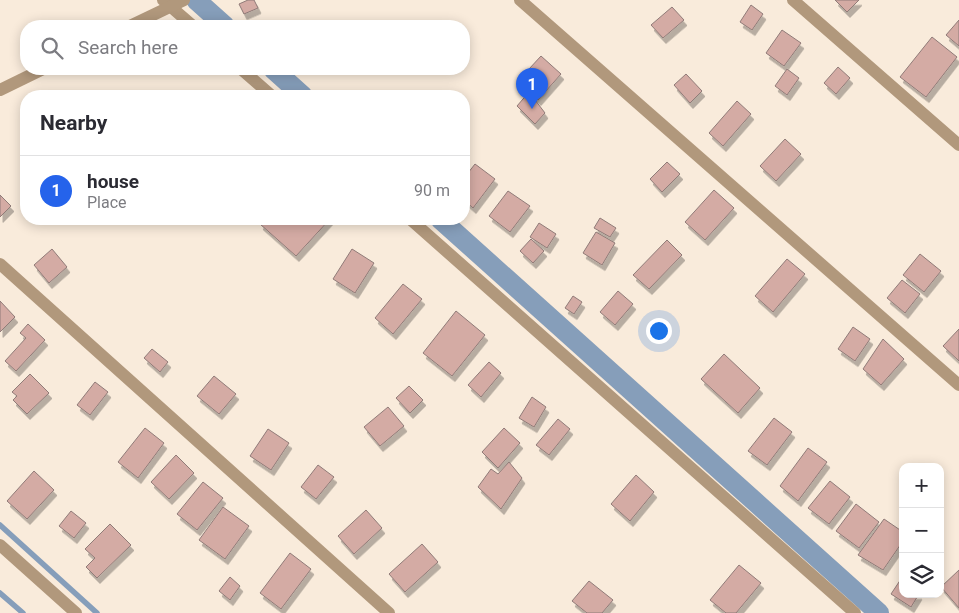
<!DOCTYPE html>
<meta charset="utf-8">
<style>
:root{--surface:#fff;--page:#f7f7f7;--text:#2b2b33;--muted:#7c7c81;--line:#e1e1e2;--accent:#2563eb}
body{margin:0;font-family:Roboto,sans-serif;background:var(--page);color:var(--text)}
.controls{position:absolute;right:15px;bottom:15px;display:grid;overflow:hidden;border-radius:10px;box-shadow:0 2px 12px #0003}
.controls button{width:45px;height:45px;display:grid;place-items:center;padding:0;border:0;border-bottom:1px solid var(--line);background:var(--surface);color:var(--text);font:25px sans-serif}
.you{position:absolute;left:658px;top:330px;width:18px;height:18px;margin:-12px;border:4px solid #fff;border-radius:50%;background:#1a73e8;box-shadow:0 0 0 8px #1a73e833}
.badge{display:grid;place-items:center;width:32px;height:32px;border-radius:50%;background:var(--accent);color:#fff;font-size:16px;font-weight:700}
.pin{position:absolute;translate:-50% -41px;filter:drop-shadow(0 1px 2px #0008)}
.pin::after{content:'';position:absolute;top:26px;width:18px;height:15px;background:inherit;clip-path:polygon(0 0,100% 0,50% 100%)}
.list{margin:0;padding:0;list-style:none}
h2{display:flex;justify-content:space-between;align-items:center;height:65px;margin:0;padding:0 20px;font-size:21px}
h2 small{font-size:16px;font-weight:400;color:var(--muted)}
.list li{display:grid;grid-template-columns:32px 1fr auto;gap:15px;align-items:center;box-sizing:border-box;height:70px;padding:0 20px;border-top:1px solid var(--line)}
.list b{display:block;font-size:19px;white-space:nowrap}
.list p{margin:0;font-size:16px;white-space:nowrap;color:var(--muted)}
.list em{font-size:16px;font-style:normal;color:var(--muted)}
.icon{flex:none;width:28px;height:28px;fill:none;stroke:currentColor;stroke-width:2;stroke-linecap:round;stroke-linejoin:round}
.map{position:relative;flex:none;width:959px;height:613px;overflow:hidden}
.search{position:absolute;background:var(--surface);box-shadow:0 2px 12px #0003;left:20px;top:20px;width:450px;height:55px;display:flex;align-items:center;gap:12px;box-sizing:border-box;padding:0 18px;border-radius:20px;color:var(--muted);font-size:19px}
.panel{position:absolute;background:var(--surface);box-shadow:0 2px 12px #0003;left:20px;top:90px;width:450px;height:135px;border-radius:20px}
.map>svg:first-child{display:block}
</style>
<div class="map">
<svg width="959" height="613" viewBox="0 0 959 613">
<defs>
<filter id="shadow"><feDropShadow dx="3" dy="5.5" stdDeviation="0" flood-color="#0004"/></filter>
</defs>
<rect width="100%" height="100%" fill="#f9ebdb"/>
<g fill="none" stroke-linecap="round" stroke-linejoin="round">
<g stroke="#869eba" stroke-width="5.5">
<path d="M0,525l97,88"/>
<path d="M0,593l23,20"/>
</g>
<g stroke="#869eba" stroke-width="20">
<path d="M196,0l29,26"/>
<path d="M273,69l30,27"/>
<path d="M440,219l439,394"/>
</g>
</g>
<g fill="#d4aba4" stroke="#907b78" filter="url(#shadow)">
<path d="M248,0h6l4,8 -14,6 -5,-10z"/>
<path d="M835,0h24l-12,12z"/>
<path d="M751,5l12,9 -11,16 -12,-8z"/>
<path d="M672,7l12,13 -21,18 -12,-13z"/>
<path d="M959,20v26l-13,-11z"/>
<path d="M782,30l19,13 -17,23 -18,-13z"/>
<path d="M932,37l25,20 -31,40 -26,-20z"/>
<path d="M541,56l20,18 -23,26 -21,-18z"/>
<path d="M838,67l12,11 -14,16 -12,-11z"/>
<path d="M787,69l12,9 -12,17 -12,-9z"/>
<path d="M686,74l16,17 -12,12 -16,-18z"/>
<path d="M529,92l16,21 -10,11 -18,-18z"/>
<path d="M737,101l14,13 -28,32 -14,-13z"/>
<path d="M785,139l16,15 -25,27 -16,-15z"/>
<path d="M667,162l13,12 -18,18 -12,-13z"/>
<path d="M475,164l20,15 -22,29 -9,-8v-22z"/>
<path d="M714,190l20,18 -29,32 -20,-18z"/>
<path d="M508,191l22,15 -20,26 -21,-16z"/>
<path d="M0,195l11,11 -11,11z"/>
<path d="M600,218l16,10 -6,9 -16,-9z"/>
<path d="M264,219h66l-34,37 -36,-32z"/>
<path d="M539,223l17,11 -9,14 -17,-11z"/>
<path d="M596,232l19,11 -13,22 -19,-12z"/>
<path d="M531,239l13,12 -11,12 -13,-12z"/>
<path d="M667,240l15,15 -33,34 -16,-14z"/>
<path d="M52,249l15,18 -18,16 -15,-18z"/>
<path d="M352,249l22,14 -19,30 -22,-14z"/>
<path d="M920,254l21,17 -17,21 -21,-17z"/>
<path d="M787,259l18,15 -32,38 -18,-16z"/>
<path d="M902,280l18,14 -15,19 -18,-15z"/>
<path d="M403,284l19,15 -29,35 -18,-16z"/>
<path d="M618,291l15,13 -18,21 -15,-13z"/>
<path d="M573,296l9,6 -8,12 -9,-6z"/>
<path d="M0,301l15,16 -15,15z"/>
<path d="M456,311l29,24 -33,41 -29,-23z"/>
<path d="M28,324l17,16 -29,31 -11,-10 21,-23 -6,-5z"/>
<path d="M853,327l17,12 -15,22 -17,-12z"/>
<path d="M959,329v32l-16,-15z"/>
<path d="M883,339l21,20 -23,26 -18,-16z"/>
<path d="M152,349l16,13 -8,10 -16,-14z"/>
<path d="M724,354l36,34 -22,25 -37,-34z"/>
<path d="M489,362l12,11 -20,24 -13,-12z"/>
<path d="M30,374l19,19 -22,21 -14,-14 4,-4 -5,-4z"/>
<path d="M214,376l22,18 -17,20 -22,-18z"/>
<path d="M95,382l13,10 -18,23 -13,-10z"/>
<path d="M409,386l14,14 -13,13 -14,-15z"/>
<path d="M532,397l14,10 -12,20 -15,-9z"/>
<path d="M388,407l16,19 -24,20 -16,-19z"/>
<path d="M774,418l18,14 -25,33 -19,-14z"/>
<path d="M558,419l12,10 -21,26 -13,-10z"/>
<path d="M145,428l19,15 -26,35 -20,-16z"/>
<path d="M504,428l16,15 -22,25 -16,-16z"/>
<path d="M268,429l21,14 -18,27 -21,-14z"/>
<path d="M808,448l19,14 -29,39 -18,-15z"/>
<path d="M176,455l18,18 -25,26 -18,-17z"/>
<path d="M509,462l13,16 -21,31 -23,-22 13,-18 7,5z"/>
<path d="M318,465l16,12 -18,22 -15,-12z"/>
<path d="M34,471l20,19 -27,29 -20,-18z"/>
<path d="M636,475l18,17 -24,29 -19,-17z"/>
<path d="M830,481l20,16 -21,27 -21,-16z"/>
<path d="M203,482l20,16 -26,32 -20,-16z"/>
<path d="M856,504l23,18 -20,26 -23,-17z"/>
<path d="M223,507l26,19 -24,33 -26,-19z"/>
<path d="M366,510l16,18 -28,26 -16,-18z"/>
<path d="M71,511l15,12 -12,15 -15,-12z"/>
<path d="M884,519l19,13v9l-20,29 -25,-15z"/>
<path d="M110,524l21,21 -34,33 -11,-11 9,-9 -10,-9z"/>
<path d="M422,544l16,18 -33,30 -16,-18z"/>
<path d="M290,553l21,16 -30,40 -21,-16z"/>
<path d="M739,565l22,18 -25,30h-10l-16,-13z"/>
<path d="M959,570v38l-18,-21z"/>
<path d="M903,576v18h16l-8,13 -20,-13z"/>
<path d="M230,577l10,9 -10,14 -11,-9z"/>
<path d="M589,581l24,19 -11,13h-15l-15,-12z"/>
</g>
<g fill="none" stroke-linecap="round" stroke-linejoin="round">
<g stroke="#b1987c" stroke-width="12">
<path d="M163,0l30,26"/>
<path d="M520,0l439,385"/>
<path d="M793,0l166,145"/>
<path d="M130,26l54,-26"/>
<path d="M241,69l31,27"/>
<path d="M0,90l43,-21"/>
<path d="M410,219l445,394"/>
<path d="M0,264l389,349"/>
<path d="M0,545l76,68"/>
</g>
</g>
</svg>
<div class="controls">
<button>+</button>
<button>−</button>
<button><svg class="icon" aria-label="layers" viewBox="0 0 24 24"><path d="M12 4l9 5-9 5-9-5zM3 14l9 5 9-5"/></svg></button>
</div>
<div class="you"></div>
<div class="pin badge" style="left:532px;top:109px">1</div>
<div class="search"><svg class="icon" aria-label="search" viewBox="0 0 24 24"><circle cx="10" cy="10" r="6"/><path d="M15 15l6 6"/></svg>Search here</div>
<section class="panel">
<h2>Nearby<small></small></h2>
<ul class="list">
<li><span class="badge">1</span><div><b>house</b><p>Place</p></div><em>90 m</em></li>
</ul>
</section>
</div>
